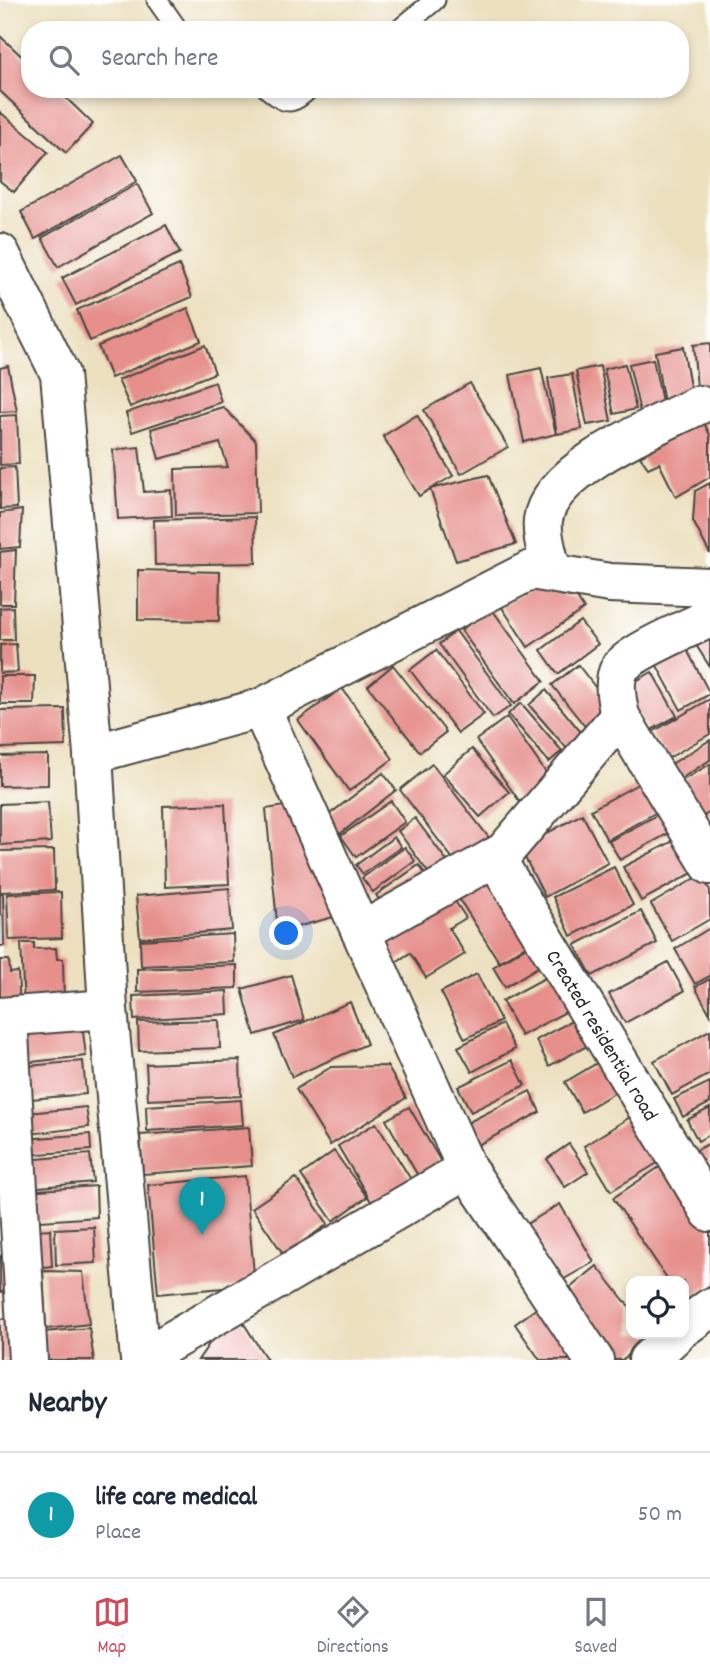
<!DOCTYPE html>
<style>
:root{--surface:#fff;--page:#f6f6f7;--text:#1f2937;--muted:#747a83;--line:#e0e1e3;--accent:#d1495b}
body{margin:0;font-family:Dekko,sans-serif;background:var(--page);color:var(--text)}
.controls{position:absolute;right:21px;bottom:21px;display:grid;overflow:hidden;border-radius:14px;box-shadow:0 4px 10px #0003}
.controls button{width:63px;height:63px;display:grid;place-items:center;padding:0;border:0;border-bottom:2px solid var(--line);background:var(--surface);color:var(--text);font:35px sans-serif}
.you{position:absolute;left:287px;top:934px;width:24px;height:24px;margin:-18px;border:5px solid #fff;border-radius:50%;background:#1a73e8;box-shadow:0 0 0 10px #1a73e833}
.badge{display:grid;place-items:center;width:46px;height:46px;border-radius:50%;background:var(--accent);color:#fff;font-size:23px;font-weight:700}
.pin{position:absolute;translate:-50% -58px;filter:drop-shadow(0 2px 4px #0008)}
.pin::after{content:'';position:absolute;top:37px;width:24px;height:21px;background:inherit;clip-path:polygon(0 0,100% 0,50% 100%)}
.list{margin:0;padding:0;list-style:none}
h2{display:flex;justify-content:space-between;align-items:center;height:91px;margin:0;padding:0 28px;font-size:30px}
h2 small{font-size:23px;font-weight:400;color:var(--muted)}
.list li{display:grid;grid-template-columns:46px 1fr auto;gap:21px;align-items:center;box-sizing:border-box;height:126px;padding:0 28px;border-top:2px solid var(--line)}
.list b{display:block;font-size:26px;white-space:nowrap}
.list p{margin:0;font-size:23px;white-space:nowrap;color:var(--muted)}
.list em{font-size:23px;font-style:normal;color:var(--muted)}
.icon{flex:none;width:38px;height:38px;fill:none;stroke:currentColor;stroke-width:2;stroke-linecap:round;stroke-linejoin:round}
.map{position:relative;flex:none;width:710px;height:1360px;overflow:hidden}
.search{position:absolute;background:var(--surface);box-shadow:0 4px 10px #0003;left:21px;right:21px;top:21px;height:77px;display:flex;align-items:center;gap:18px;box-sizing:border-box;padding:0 24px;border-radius:28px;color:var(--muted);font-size:26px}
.sheet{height:217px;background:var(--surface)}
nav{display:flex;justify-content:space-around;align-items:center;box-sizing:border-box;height:98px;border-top:2px solid var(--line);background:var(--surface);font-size:19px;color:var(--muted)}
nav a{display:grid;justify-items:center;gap:4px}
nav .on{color:var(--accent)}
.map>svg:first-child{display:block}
</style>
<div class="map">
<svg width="710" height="1360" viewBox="0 0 710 1360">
<rect width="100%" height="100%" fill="#fff"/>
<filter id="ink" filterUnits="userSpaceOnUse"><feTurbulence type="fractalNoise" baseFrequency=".0143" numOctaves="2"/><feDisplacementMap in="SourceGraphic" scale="14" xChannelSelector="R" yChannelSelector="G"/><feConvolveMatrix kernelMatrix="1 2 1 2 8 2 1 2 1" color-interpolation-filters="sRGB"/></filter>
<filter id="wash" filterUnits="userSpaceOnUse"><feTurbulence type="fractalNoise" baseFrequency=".00686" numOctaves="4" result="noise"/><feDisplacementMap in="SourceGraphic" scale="28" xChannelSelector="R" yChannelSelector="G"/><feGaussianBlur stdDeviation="1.57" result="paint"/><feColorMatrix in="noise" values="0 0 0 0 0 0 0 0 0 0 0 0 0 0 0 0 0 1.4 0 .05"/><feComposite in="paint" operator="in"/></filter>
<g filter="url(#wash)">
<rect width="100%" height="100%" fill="#ece0bf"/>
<g id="blocks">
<g fill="#e68f8b">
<path d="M0,36l30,28v25h27l36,35 -27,29 -66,-62z"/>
<path d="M0,112l48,40 -34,40 -14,-11z"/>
<path d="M122,155l15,26 -102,58 -14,-27z"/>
<path d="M137,184l16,29 -95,54 -16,-29z"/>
<path d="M166,225l14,28 -104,52 -14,-27z"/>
<path d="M179,265l13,32 -102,44 -13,-31z"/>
<path d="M188,308l13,33 -90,37 -13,-32z"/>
<path d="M710,343v53l-12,1 -5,-52z"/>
<path d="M205,345l10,28 -85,34 -12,-27z"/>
<path d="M683,347l9,51 -28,5 -9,-51z"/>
<path d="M653,359l10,47 -23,6 -11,-48z"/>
<path d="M625,364l11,45 -22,5 -10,-45z"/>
<path d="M8,366l9,45 -17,1v-44z"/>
<path d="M600,366l11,55 -24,4 -11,-54z"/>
<path d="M541,368l15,66 -32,8 -14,-67z"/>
<path d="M572,374l10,55 -25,5 -9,-56z"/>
<path d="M215,382l6,20 -89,30 -6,-19z"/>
<path d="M470,383l38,64 -47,27 -37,-64z"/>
<path d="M223,407l33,34 2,72 -82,2 -1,-46 53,-2 -8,-24 -61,16 -8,-30z"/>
<path d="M17,415l2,49 -19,1v-49z"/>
<path d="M417,415l36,61 -23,13 58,-14 28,69 -60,17 -26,-72 -11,7 -36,-60z"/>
<path d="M700,415l10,20v42l-34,20 -17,-34 -11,5 -10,-14z"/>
<path d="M139,447l5,45 27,-2 1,26 -54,3 -5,-69z"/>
<path d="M15,467l2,41 -17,1v-41z"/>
<path d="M710,483v71l-17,-33 2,-30z"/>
<path d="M22,510l-2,37 -20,2v-36z"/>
<path d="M255,517l1,46 -101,2 -1,-45z"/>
<path d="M16,550l-2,54h-14v-52z"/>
<path d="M138,570l82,2 -1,49 -81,-1z"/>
<path d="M532,590l45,8 7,11 -56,38 -27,-41z"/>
<path d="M13,607l1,33h-14v-32z"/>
<path d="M491,608l53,73 -30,23 -53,-74z"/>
<path d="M580,621l18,23 -40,30 -17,-24z"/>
<path d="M456,631l55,75 -18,12 -54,-74z"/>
<path d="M710,637v30l-14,-22z"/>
<path d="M16,644l2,28 -18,1v-28z"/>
<path d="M686,648l24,46 -29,16 -25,-46z"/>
<path d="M436,650l48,64 -26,19 -48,-63z"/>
<path d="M393,665l53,67 -26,20 -52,-66z"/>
<path d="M578,665l35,45 -26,19 -35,-44z"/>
<path d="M652,672l25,44 -29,16 -24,-44z"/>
<path d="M0,676h35l-1,28h-34z"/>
<path d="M342,688l51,71 -44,32 -51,-71z"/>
<path d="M546,690l39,47 -16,14 -40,-46z"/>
<path d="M710,699v35l-43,25 -16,-26z"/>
<path d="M521,703l41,48 -13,11 -41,-48z"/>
<path d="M65,709l1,37 -66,2v-38z"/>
<path d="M507,717l42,60 -29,25 -44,-62z"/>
<path d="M710,740v20l-36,23 -9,-15z"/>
<path d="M472,749l37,43 -29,25 -37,-43z"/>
<path d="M48,755v30l-48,1v-30z"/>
<path d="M432,764l61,79 -33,25 -60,-78z"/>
<path d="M710,764v48l-16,10 -21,-36z"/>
<path d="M383,773l13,17 -56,44 -14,-17z"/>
<path d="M645,780l17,29 -55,31 -16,-30z"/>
<path d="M391,801l14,21 -49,35 -15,-21z"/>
<path d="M48,802l3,40 -51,3v-41z"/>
<path d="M225,804l4,80 -64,3 -2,-81z"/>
<path d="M297,804l40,112 -59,16 -12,-123z"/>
<path d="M666,810l10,19 -56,31 -11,-19z"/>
<path d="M582,814l26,49 -63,34 -25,-49z"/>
<path d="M415,818l32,43 -17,14 -32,-44z"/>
<path d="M394,837l7,10 -38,27 -7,-9z"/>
<path d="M681,837l17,33 -57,31 -18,-34z"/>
<path d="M405,847l10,14 -42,31 -11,-14z"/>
<path d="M54,850l1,40 -55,2v-41z"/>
<path d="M419,865l11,16 -42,30 -12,-16z"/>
<path d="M614,867l19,38 -62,31 -18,-39z"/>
<path d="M504,868l41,66 -46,28 -41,-65z"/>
<path d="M701,875l9,15v29l-38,22 -21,-37z"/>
<path d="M229,888l3,42 -92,8 -4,-42z"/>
<path d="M61,892l1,46 -53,2 -2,-46z"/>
<path d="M0,894h3l1,52h-4z"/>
<path d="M453,898l13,20 -17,10 16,26 -39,24 -16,-25 -14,9 -13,-20z"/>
<path d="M641,911l16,32 -65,33 -17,-31z"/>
<path d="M710,928v48l-15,8 -20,-35z"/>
<path d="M233,934l1,28 -93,4 -1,-26z"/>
<path d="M542,938l12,19 -49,30 -12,-20z"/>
<path d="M21,943h13v6l22,-1 1,11h6l1,45 -40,2z"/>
<path d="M0,960h9l1,13 8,-1 2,36 -20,1z"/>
<path d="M668,962l16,29 -59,32 -16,-29z"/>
<path d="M237,965v23l-100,4v-23z"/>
<path d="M565,967l19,35 -63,34 -19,-35z"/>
<path d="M477,974l24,47 -36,18 -24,-47z"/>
<path d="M291,975l13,45 -49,15 -13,-46z"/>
<path d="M710,979v35l-15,-27z"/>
<path d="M227,991l1,23 -94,6 -1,-24z"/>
<path d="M350,1002l17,42 -75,33 -18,-42z"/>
<path d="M596,1008l14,26 -61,32 -13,-26z"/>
<path d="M81,1016l5,40 -64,7 -4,-40z"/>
<path d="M219,1020l1,28 -81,3 -1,-29z"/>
<path d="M502,1024l13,25 -43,23 -14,-25z"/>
<path d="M710,1030v44l-38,21 -18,-34z"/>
<path d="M240,1060l1,36 -93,4 -2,-36z"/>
<path d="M512,1060l13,25 -54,27 -13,-25z"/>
<path d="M83,1061l3,33 -66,6 -3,-33z"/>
<path d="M599,1062l17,30 -34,20 -17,-30z"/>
<path d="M387,1066l19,32 -76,47 -34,-56 35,-22z"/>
<path d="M710,1082v21l-27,14 -9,-18z"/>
<path d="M530,1091l10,21 -62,33 -11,-22z"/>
<path d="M241,1100l2,25 -96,6 -1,-25z"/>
<path d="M86,1107l3,20 -68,8 -2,-21z"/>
<path d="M409,1107l35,60 -23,14 -35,-61z"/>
<path d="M710,1108v26l-12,7 -11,-21z"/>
<path d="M643,1109l28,46 -60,36 -27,-45z"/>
<path d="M376,1123l39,63 -39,24 -38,-64z"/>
<path d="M249,1127l3,39 -109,8 -3,-39z"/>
<path d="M90,1134l1,16 -65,5 -1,-16z"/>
<path d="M710,1143v34l-15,-26z"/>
<path d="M569,1144l19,28 -23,15 -18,-28z"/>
<path d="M334,1151l33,46 -34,24 -32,-46z"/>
<path d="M90,1154l3,28 -64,6 -2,-28z"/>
<path d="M676,1156l34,51v78l-26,18v-22h-15l-56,-83z"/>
<path d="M245,1176l10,109 -97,9 -10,-109z"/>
<path d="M296,1178l32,46 -44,31 -32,-47z"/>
<path d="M96,1186l1,31 -70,5 -2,-31z"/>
<path d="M560,1204l34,58 -35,20 -34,-57z"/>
<path d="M94,1227l2,36 -40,2 -1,-36z"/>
<path d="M50,1229l2,37 -24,3 -4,-38z"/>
<path d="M12,1255l3,35 -15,2v-36z"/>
<path d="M597,1266l34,43v25l22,2 -31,24h-14l-49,-63z"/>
<path d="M43,1271l40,1 6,52 -43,5z"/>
<path d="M544,1303l39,57h-43l-25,-36z"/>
<path d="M234,1308l33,52h-69z"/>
<path d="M16,1318l3,42h-19v-41z"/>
<path d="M89,1328l5,32h-61l-1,-27z"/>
</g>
</g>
</g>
<g filter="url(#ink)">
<use href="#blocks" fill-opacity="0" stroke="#484641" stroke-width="2"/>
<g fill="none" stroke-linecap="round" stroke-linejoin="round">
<defs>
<g id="lane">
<path d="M157,0l21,30"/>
<path d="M399,30l36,-30"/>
<path d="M268,89c19,16 23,16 41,0"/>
</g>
<g id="street">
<path d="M0,253l60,121 33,380 15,255 32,351"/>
<path d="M552,573c-3,-15 -11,-37 -9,-53 7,-52 113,-94 156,-115"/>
<path d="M710,618c-19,9 -79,34 -90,50 -8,14 -3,34 0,48l90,149"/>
<path d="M261,708l206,461 127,191"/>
<path d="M93,754l168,-46 270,-138 79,13 100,4"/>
<path id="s1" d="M495,857l215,355"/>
<path d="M361,932l143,-80 116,-136"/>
<path d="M0,1017l108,-8"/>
<path d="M8,1017l20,343"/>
<path d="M684,1327l26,-19"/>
<path d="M141,1359l326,-190"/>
<path d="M648,1360l28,-26"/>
</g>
</defs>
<use href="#lane" stroke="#484641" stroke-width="23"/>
<use href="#street" stroke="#484641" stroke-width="42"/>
<use href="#lane" stroke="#fff" stroke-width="19"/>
<use href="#street" stroke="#fff" stroke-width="38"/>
</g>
</g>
<g text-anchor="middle" stroke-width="5" stroke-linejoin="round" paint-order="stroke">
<g font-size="21" fill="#2b2b2b" stroke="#fff">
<text dy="7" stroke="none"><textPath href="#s1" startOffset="208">Created residential road</textPath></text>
</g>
</g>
</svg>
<div class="controls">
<button><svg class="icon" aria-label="locate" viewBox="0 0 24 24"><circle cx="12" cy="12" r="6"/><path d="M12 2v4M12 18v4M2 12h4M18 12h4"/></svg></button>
</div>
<div class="you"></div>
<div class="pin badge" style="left:202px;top:1235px;background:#0f9aa8">1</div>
<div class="search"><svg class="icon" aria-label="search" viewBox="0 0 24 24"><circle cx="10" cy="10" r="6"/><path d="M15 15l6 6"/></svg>Search here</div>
</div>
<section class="sheet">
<h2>Nearby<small></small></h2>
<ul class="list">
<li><span class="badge" style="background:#0f9aa8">1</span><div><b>life care medical</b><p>Place</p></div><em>50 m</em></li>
</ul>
</section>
<nav>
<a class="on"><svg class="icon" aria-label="map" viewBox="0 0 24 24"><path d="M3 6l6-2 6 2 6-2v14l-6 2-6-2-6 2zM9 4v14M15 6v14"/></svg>Map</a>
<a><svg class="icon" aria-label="directions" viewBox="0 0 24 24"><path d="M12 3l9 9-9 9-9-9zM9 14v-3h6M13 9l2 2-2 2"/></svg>Directions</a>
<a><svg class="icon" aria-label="saved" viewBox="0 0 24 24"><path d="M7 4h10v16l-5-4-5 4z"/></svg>Saved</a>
</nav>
